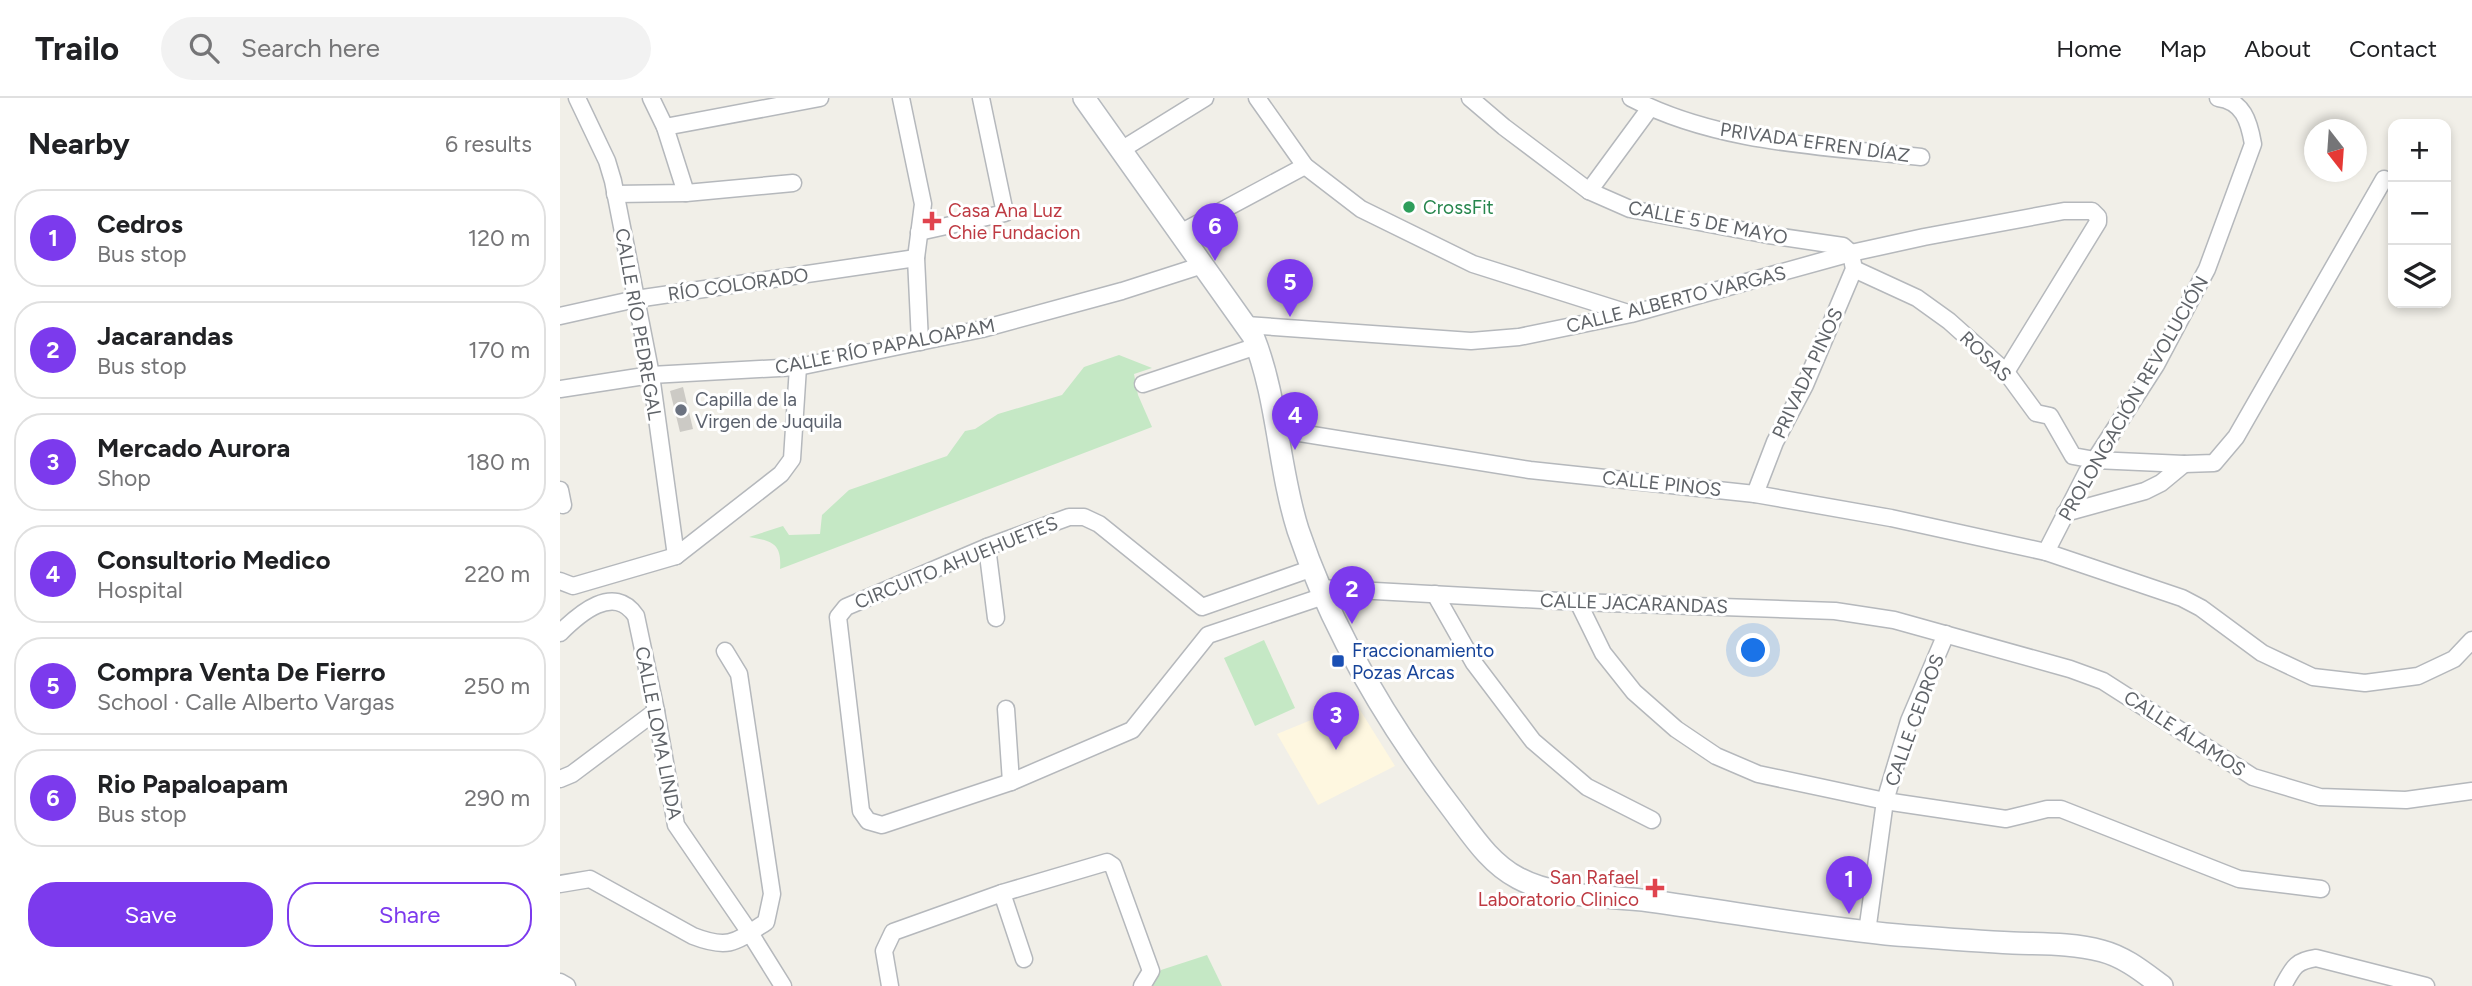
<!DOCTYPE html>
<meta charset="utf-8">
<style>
:root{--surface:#fff;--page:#f2f2f2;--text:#202124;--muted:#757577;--line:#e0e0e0;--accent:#7c3aed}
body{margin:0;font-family:Figtree,sans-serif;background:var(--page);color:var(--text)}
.controls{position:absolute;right:21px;top:21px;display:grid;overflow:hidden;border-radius:14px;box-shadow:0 4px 10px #0003}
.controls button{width:63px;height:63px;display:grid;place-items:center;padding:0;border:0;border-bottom:2px solid var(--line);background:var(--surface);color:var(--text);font:35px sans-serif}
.compass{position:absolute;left:1744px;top:21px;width:63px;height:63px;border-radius:50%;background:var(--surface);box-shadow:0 4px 10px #0003;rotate:163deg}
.you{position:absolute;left:1194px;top:553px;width:24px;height:24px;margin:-18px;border:5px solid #fff;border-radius:50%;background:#1a73e8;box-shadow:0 0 0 10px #1a73e833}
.badge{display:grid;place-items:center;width:46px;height:46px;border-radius:50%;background:var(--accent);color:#fff;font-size:23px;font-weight:700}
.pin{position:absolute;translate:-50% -58px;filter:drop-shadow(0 2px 4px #0008)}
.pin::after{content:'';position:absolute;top:37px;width:24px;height:21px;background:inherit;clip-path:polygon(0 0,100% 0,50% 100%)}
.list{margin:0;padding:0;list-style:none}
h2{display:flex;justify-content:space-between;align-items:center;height:91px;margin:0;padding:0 28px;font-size:30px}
h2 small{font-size:23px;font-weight:400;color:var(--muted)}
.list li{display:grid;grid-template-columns:46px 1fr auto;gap:21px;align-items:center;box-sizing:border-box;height:98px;margin:0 14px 14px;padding:0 14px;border:2px solid var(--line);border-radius:28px}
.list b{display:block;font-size:26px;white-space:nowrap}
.list p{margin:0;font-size:23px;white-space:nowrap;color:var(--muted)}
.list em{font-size:23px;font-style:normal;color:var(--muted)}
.actions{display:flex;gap:14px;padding:21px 28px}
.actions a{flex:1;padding:16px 0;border:2px solid var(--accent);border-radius:28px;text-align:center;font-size:24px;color:var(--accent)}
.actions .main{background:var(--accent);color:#fff}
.icon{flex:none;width:38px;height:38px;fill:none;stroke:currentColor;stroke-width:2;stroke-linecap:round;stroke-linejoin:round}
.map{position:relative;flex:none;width:1912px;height:888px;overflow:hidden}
header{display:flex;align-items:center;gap:42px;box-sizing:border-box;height:98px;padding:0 35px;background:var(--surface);border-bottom:2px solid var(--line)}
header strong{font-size:33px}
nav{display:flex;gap:38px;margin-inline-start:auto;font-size:24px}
.search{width:490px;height:63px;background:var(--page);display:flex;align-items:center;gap:18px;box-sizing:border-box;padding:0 24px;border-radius:38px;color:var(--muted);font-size:26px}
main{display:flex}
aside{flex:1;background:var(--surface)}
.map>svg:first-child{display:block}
</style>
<header>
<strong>Trailo</strong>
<div class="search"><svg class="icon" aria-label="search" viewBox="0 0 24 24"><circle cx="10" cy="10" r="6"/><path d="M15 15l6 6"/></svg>Search here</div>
<nav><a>Home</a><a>Map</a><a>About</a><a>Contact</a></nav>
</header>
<main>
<aside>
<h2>Nearby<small>6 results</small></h2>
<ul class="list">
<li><span class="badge">1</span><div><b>Cedros</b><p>Bus stop</p></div><em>120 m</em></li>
<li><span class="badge">2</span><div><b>Jacarandas</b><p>Bus stop</p></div><em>170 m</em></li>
<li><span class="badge">3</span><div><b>Mercado Aurora</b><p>Shop</p></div><em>180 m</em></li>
<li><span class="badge">4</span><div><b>Consultorio Medico</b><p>Hospital</p></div><em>220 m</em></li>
<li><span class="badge">5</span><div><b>Compra Venta De Fierro</b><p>School · Calle Alberto Vargas</p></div><em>250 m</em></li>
<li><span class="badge">6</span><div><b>Rio Papaloapam</b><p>Bus stop</p></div><em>290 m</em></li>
</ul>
<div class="actions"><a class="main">Save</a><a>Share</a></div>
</aside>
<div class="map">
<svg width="1912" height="888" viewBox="0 0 1912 888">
<rect width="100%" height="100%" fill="#f1efe8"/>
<path fill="#fef7e0" d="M795,604l40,64 -77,39 -41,-71z"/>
<g fill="#c5e8c5">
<path d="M559,257l33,13 -18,6 4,21 14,32 -372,142c2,-26 -8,-28 -31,-32l34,-11 6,9 31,-1 2,-19 27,-25 98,-34 18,-25 10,-2 23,-15 64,-19 22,-28z"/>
<path d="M704,542l31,68 -40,18 -31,-68z"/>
<path d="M647,857l15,31h-72l11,-16z"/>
</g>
<path fill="#cccac5" d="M123,289l10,42 -13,3 -10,-41z"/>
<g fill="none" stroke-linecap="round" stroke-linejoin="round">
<defs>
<g id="minor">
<path d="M17,0l30,63 6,20 38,194 25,181"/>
<path d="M91,0l14,29 21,66"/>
<path d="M341,0l22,106 -7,54 4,84"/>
<path d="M697,0l48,68 56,43 112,55 155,49"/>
<path d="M910,0l34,29 85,64 41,18 138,26 75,11 8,7"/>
<path d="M1071,0c88,46 193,48 290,59"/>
<path d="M105,29l155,-29"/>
<path d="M561,52l84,-52"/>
<path d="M1029,93l61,-83"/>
<path d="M55,96l71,-1 107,-10"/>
<path d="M359,134l86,-19 -24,-115"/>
<path d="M620,135l125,-67"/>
<path d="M1294,171l63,29 32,23 57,51 30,41 14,3 23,40 22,4 89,4 30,-1 22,-26 148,-258"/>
<path d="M0,218l76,-17 280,-41"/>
<path d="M686,227l225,16 48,-4 112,-23 220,-61 73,-16 140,-26h28l6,6v5l-92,150"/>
<path d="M583,286l114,-38"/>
<path d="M0,291l91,-14 147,-8 184,-38 140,-38 81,-26"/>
<path d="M715,331l255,41 225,24 136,24 155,34 136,46 19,10 61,45 51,24 52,6 53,-7 36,-17 18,-19"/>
<path d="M0,392l3,15"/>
<path d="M1195,396l20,-52 30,-57 49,-116 -2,-10"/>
<path d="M1505,415l80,-22 16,-8 23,-19"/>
<path d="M427,449l9,71"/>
<path d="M1486,454l41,-80 69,-107 51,-96 46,-125c-4,-23 -10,-43 -35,-46"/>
<path d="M753,470l-111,39 -103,-83 -15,-7h-15l-82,30 -141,60 -8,10 23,194 7,10 14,4 129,-43 121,-52 76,-95 116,-39"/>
<path d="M0,483l13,5 103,-30 105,-82 11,-15 6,-92"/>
<path d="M760,490l258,14 257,9 59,9 176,49 33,12 150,96 67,20 86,3 66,-9"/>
<path d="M875,496l39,69 59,78 54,46 65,33"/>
<path d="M1018,504l25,51 31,39 42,37 40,27 42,18 127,27 121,18 41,-10h14l178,70 82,10"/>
<path d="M0,535c19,-19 54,-50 76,-17l20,95 20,114 74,108 33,53"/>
<path d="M446,611l5,73"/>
<path d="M0,681l12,-5 84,-63"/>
<path d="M0,786l30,-5 103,57c36,14 43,6 73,-14l6,-28 -33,-220 -14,-23"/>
<path d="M442,795l22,66"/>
<path d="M1307,834l18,-131 24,-80 37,-87"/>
<path d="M0,884l7,4"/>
<path d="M330,888l-6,-35 9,-19 109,-39 105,-31 6,4 38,105 -9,15"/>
<path d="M1723,888c10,-18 12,-25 33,-28l110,28"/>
</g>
<path id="secondary" d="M524,0l169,238c25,62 25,131 45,194 35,104 92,198 158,284 18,24 35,50 62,64 39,21 88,17 132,23 82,11 164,26 247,34 39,3 77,6 116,8 29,1 60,0 89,8 23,6 41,21 60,35"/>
</defs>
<use href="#minor" stroke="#b5b8bc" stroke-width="19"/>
<use href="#secondary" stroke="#b6babf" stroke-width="24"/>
<use href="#minor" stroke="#fff" stroke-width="16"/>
<use href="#secondary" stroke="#fff" stroke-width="21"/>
</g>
<circle fill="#2e9e5b" stroke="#fff" stroke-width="2.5" cx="849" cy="109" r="7"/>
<g fill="#e0444e" stroke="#fff" stroke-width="2.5">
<path d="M368.5 112.5h7v7h7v7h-7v7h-7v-7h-7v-7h7z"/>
<path d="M1091.5 779.5h7v7h7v7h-7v7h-7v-7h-7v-7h7z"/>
</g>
<circle fill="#6b7280" stroke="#fff" stroke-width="2.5" cx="121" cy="312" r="7"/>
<rect fill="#1a4fb4" stroke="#fff" stroke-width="2.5" x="771" y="556" width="14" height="14" rx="3.5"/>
<g text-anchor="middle" stroke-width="6" stroke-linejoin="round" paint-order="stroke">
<g font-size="19" fill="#5f6368" stroke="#fff">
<text transform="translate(1255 44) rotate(8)" y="7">PRIVADA EFREN DÍAZ</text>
<text transform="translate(1148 124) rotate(11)" y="7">CALLE 5 DE MAYO</text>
<text transform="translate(178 186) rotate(-8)" y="7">RÍO COLORADO</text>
<text transform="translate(1116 201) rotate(-14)" y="7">CALLE ALBERTO VARGAS</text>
<text transform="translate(79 226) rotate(80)" y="7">CALLE RÍO PEDREGAL</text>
<text transform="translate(325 248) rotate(-11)" y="7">CALLE RÍO PAPALOAPAM</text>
<text transform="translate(1426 258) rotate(44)" y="7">ROSAS</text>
<text transform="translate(1247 275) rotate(-65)" y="7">PRIVADA PINOS</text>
<text transform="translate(1573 300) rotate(-60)" y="7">PROLONGACIÓN REVOLUCIÓN</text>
<text transform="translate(1102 385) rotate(6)" y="7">CALLE PINOS</text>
<text transform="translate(396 464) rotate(-22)" y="7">CIRCUITO AHUEHUETES</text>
<text transform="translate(1074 505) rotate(2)" y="7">CALLE JACARANDAS</text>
<text transform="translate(1354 622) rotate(-70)" y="7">CALLE CEDROS</text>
<text transform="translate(99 635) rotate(79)" y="7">CALLE LOMA LINDA</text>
<text transform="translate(1625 635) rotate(33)" y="7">CALLE ÁLAMOS</text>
</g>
<g font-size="19" fill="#27864d" stroke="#fff" text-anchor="start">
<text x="863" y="116">CrossFit</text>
</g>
<g font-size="19" fill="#be3a42" stroke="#fff" text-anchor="start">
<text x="388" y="119">Casa Ana Luz<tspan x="388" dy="22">Chie Fundacion</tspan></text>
<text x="1079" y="786" text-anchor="end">San Rafael<tspan x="1079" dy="22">Laboratorio Clinico</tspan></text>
</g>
<g font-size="19" fill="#5b616d" stroke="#fff" text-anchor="start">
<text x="135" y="308">Capilla de la<tspan x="135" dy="22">Virgen de Juquila</tspan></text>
</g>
<g font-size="19" fill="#164399" stroke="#fff" text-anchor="start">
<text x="792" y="559">Fraccionamiento<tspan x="792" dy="22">Pozas Arcas</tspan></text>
</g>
</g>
</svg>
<div class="controls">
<button>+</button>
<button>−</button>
<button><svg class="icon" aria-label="layers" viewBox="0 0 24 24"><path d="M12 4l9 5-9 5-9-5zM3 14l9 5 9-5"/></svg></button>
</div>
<svg class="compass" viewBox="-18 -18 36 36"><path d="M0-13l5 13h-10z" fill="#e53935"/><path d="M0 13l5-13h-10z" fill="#757577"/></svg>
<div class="you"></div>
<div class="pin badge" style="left:1289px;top:816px">1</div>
<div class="pin badge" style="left:792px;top:526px">2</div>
<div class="pin badge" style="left:776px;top:652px">3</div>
<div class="pin badge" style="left:735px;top:352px">4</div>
<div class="pin badge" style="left:730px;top:219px">5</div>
<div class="pin badge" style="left:655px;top:163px">6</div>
</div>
</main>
